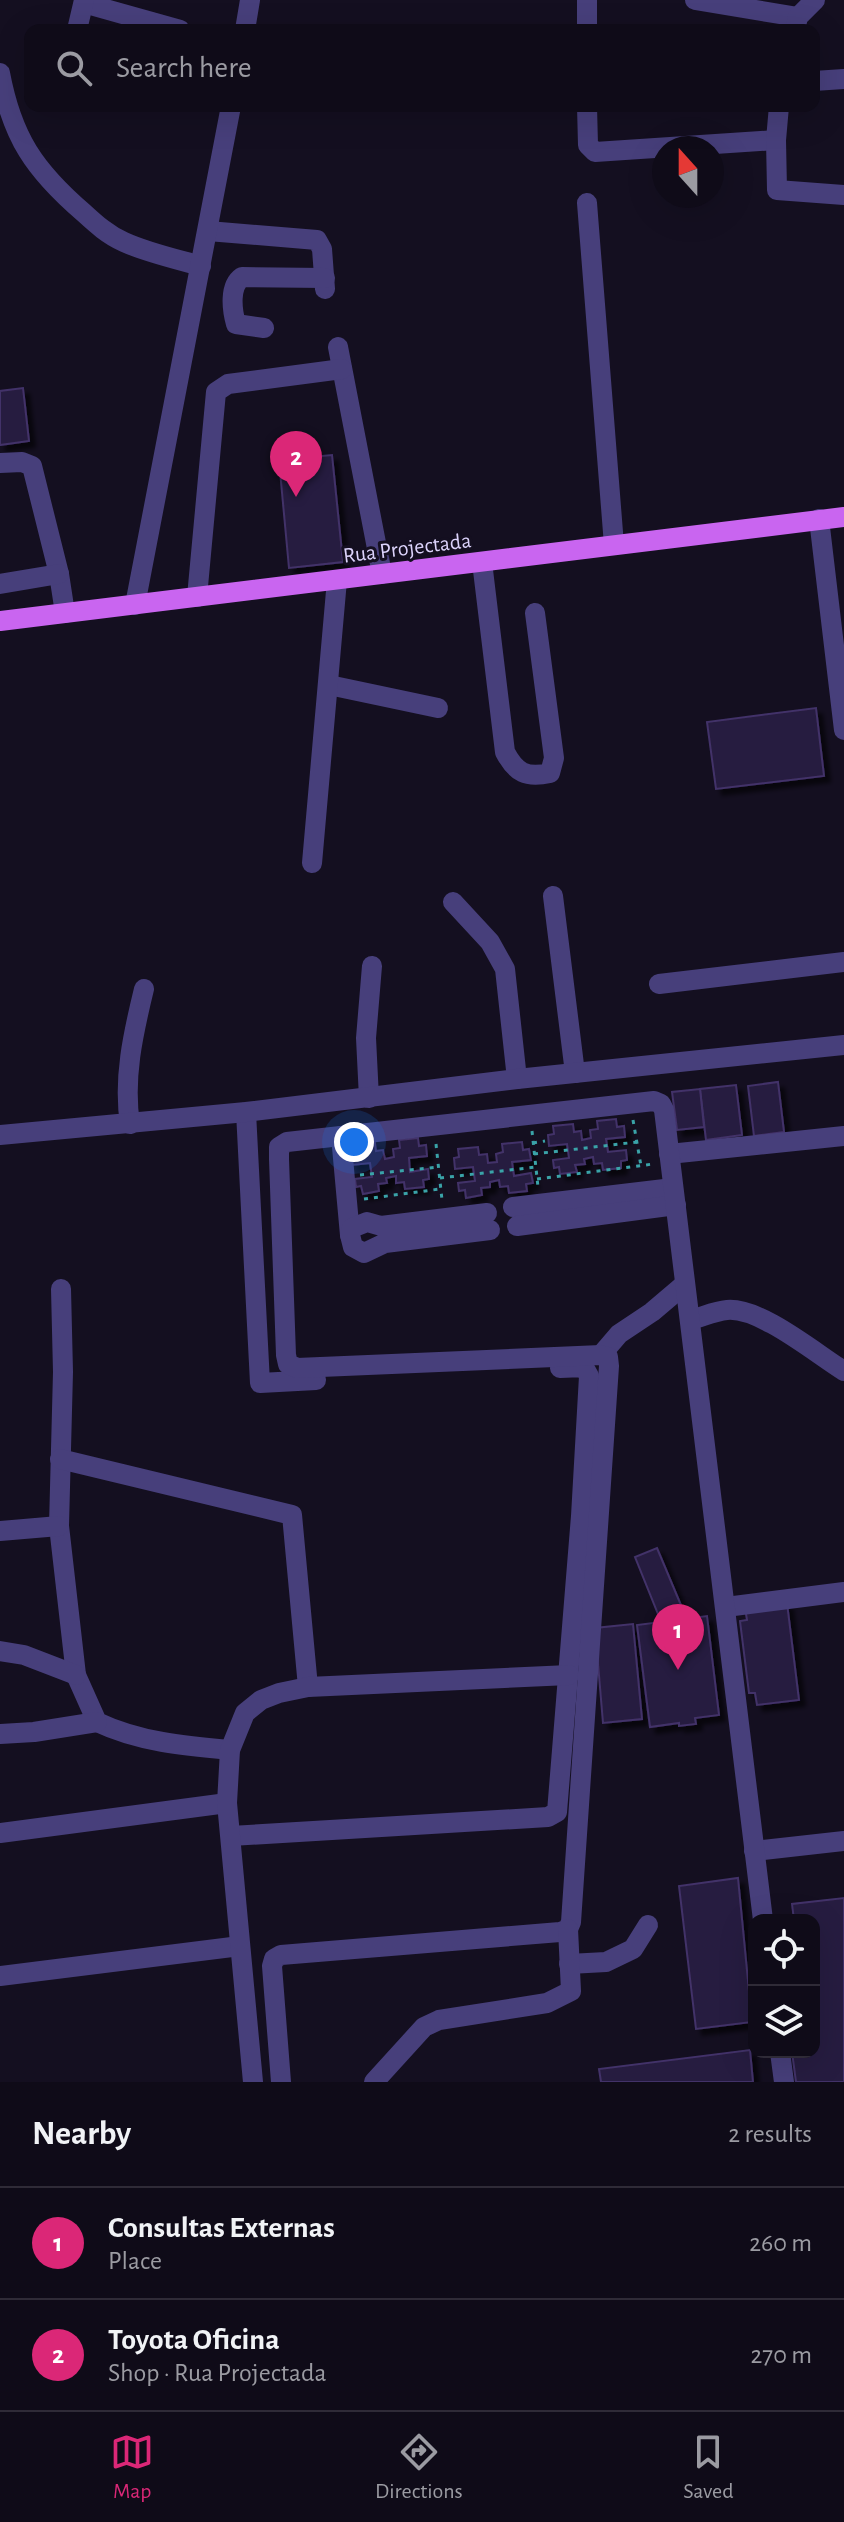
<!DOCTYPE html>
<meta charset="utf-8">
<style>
:root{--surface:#0f0b18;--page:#181421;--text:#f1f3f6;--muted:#9b9ba2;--line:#2f2b37;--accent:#db2777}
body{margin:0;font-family:"Alegreya Sans",sans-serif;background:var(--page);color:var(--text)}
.controls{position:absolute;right:24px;bottom:24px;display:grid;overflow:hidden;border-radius:16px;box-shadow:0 8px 32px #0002}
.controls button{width:72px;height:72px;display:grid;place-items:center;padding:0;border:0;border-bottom:2px solid var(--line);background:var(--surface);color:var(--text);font:40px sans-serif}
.compass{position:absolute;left:652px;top:136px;width:72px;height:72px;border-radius:50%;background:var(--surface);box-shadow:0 8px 32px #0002;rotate:339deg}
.you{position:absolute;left:354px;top:1142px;width:28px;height:28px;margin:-20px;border:6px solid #fff;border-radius:50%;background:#1a73e8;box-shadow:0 0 0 12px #1a73e833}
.badge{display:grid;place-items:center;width:52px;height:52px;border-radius:50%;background:var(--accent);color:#fff;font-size:26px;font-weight:700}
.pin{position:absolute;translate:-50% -66px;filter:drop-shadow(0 2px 4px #0008)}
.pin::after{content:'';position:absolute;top:42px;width:28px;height:24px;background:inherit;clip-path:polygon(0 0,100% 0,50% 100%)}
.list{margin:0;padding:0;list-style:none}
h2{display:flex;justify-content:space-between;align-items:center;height:104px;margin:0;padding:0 32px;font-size:34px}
h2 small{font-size:26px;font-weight:400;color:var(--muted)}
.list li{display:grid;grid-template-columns:52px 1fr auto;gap:24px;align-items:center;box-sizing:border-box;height:112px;padding:0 32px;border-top:2px solid var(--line)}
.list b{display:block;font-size:30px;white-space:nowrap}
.list p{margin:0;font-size:26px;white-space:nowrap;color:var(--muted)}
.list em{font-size:26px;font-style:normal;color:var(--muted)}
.icon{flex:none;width:44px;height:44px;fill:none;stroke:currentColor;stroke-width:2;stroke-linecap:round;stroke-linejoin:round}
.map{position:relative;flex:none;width:844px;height:2082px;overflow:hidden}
.search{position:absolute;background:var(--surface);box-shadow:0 8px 32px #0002;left:24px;right:24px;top:24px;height:88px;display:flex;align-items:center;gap:20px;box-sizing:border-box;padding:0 28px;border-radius:16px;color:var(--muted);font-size:30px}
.sheet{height:328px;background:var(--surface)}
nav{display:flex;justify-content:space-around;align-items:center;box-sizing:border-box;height:112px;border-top:2px solid var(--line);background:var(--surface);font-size:22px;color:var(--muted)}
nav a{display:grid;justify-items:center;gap:4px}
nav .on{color:var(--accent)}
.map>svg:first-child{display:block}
</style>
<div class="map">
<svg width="844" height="2082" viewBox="0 0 844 2082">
<defs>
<filter id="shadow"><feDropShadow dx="6" dy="6" stdDeviation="2" flood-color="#0009"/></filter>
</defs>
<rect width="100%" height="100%" fill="#140f20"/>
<g fill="#281d3f" stroke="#423269" stroke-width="2" filter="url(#shadow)">
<path d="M23,388l6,53 -29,4v-54z"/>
<path d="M332,455l11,107 -54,6 -10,-108z"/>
<path d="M816,708l8,68 -108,13 -9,-67z"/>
<path d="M778,1082l6,50 -30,4 -6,-50z"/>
<path d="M736,1085l6,50 -36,5 -6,-51z"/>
<path d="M700,1089l4,38 -27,3 -5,-38z"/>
<path d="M616,1119l1,8 7,-1 1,11 -19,2 2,13 18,-2 1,10 -6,1v7l-18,2 -1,-7 -8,1 -1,-7 -9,2 1,5 -10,1 2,7 -17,2 -1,-7 -5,1 -1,-8 16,-2 -2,-14 -18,2 -1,-11 6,-1 -1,-8 20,-2 1,8 7,-1 1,9 9,-2 -1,-8 8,-1 -1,-8z"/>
<path d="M418,1138l1,8 7,-1 1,11 -18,2 1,14 18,-3 1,10 -6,1 1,7 -19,2 -1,-7 -8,1v-7l-10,2 1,5 -9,1 1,7 -16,3 -2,-8 -5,1 -1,-8 17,-2 -2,-14 -18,2 -2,-11h6l-1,-9 20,-2 1,8 7,-1 2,9 9,-2 -1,-8 7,-1 -1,-8z"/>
<path d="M522,1142l1,8 6,-1 2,11 -19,2 2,14 17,-3 2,10 -7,1 1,7 -18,2 -1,-7 -8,1 -1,-7 -9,2v5l-9,1 1,7 -16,3 -1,-8 -6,1 -1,-8 17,-2 -2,-14 -18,2 -1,-11 5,-1 -1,-8 20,-2 1,8 8,-1 1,9 9,-1 -1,-8 7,-2 -1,-8z"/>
<path d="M657,1548l26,62 -23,9 -25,-62z"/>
<path d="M787,1603l12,97 -42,5 -2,-12h-6l-9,-72 7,-1 -2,-12z"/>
<path d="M707,1616l12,99 -24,3 1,6 -17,2v-3l-29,4 -13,-102z"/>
<path d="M633,1624l9,95 -39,4 -8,-95z"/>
<path d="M738,1878l14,144 -56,7 -17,-143z"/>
<path d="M844,1898v184h-48l-4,-30h22v-132h-20l-2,-16z"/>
<path d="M750,2050l3,32h-152l-2,-13z"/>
</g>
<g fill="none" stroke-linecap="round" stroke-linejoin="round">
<g stroke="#3aa3a8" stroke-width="3" stroke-dasharray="4 6" stroke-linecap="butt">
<path d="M633,1120l8,46"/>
<path d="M532,1131l6,56"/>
<path d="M533,1143l12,-2"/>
<path d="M436,1144l6,56"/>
<path d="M534,1154l103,-12"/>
<path d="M360,1175l79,-8"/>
<path d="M440,1178l96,-11"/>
<path d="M537,1179l116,-15"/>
<path d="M364,1199l76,-10"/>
</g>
<g stroke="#473f7b" stroke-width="20">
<path d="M587,0v30"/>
<path d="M695,0l103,17"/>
<path d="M84,3l96,27"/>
<path d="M77,30l7,-30"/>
<path d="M245,30l5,-30"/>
<path d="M795,30l3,-13 17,-17"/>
<path d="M0,73c12,64 34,97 84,140 12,11 24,22 40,29 24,11 52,17 77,24"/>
<path d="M814,81l30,-2"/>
<path d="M587,106l1,39 7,7 181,-12"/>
<path d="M779,106l-3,34 1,50 67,5"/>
<path d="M587,203l27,342"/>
<path d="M208,231l109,9 5,9 3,40"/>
<path d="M264,328l-28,-4c-4,-14 -7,-38 6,-47l83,1"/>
<path d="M338,347l44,227"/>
<path d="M0,463l22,-1 10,4 27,108 6,39"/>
<path d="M819,519l25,211"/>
<path d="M482,562l23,190c11,21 21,26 45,21l4,-15 -19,-145"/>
<path d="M0,584l59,-10"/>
<path d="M197,597l19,-205 12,-8 114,-15"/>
<path d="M135,605l96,-499"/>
<path d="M329,685l109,23"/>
<path d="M312,863l25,-283"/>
<path d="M553,896l22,177"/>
<path d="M453,902l37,40 15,27 12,110"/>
<path d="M659,984l185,-22"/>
<path d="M369,1098l-3,-60 6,-72"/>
<path d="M246,1112l14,271 56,-3"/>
<path d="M130,1124c-7,-45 3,-90 14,-135"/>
<path d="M0,1135l246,-23 271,-33 327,-34"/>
<path d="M341,1136l9,99"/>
<path d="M669,1154l175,-18"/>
<path d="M513,1207l160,-19"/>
<path d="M487,1213l-106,13 -14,-4 -15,6 -2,7 3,12 11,6 21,-10 105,-13"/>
<path d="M517,1226l159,-21"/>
<path d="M61,1289l2,83 -4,154 17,149 21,47c42,20 88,24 133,28"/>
<path d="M690,1320c12,-3 25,-9 37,-10 33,-3 88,43 117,61"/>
<path d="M601,1355l18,-21 33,-22 33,-28"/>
<path d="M60,1459l232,56 16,172"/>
<path d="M0,1531l59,-5"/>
<path d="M726,1607l118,-15"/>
<path d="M0,1651l24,4 52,20"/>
<path d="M0,1734l34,-2 63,-10"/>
<path d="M0,1833l227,-30"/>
<path d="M231,1836l317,-19 9,-5 24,-296 8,-140 -5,-9 -24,1"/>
<path d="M754,1851l90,-10"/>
<path d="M569,1964l37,-2 27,-13 15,-24"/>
<path d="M0,1976l240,-30"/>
<path d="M780,2052l4,30"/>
<path d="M253,2082l-26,-279 3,-53 15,-37 16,-13 18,-7 29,-6 261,-12"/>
<path d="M281,2082l-9,-116 2,-7 7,-4 279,-23 8,-3 3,-7 38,-556 -1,-9 -7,-2 -304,13 -9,-4 -2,-9 -7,-196v-12l8,-5 367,-41 7,3 3,6 99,810"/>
<path d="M374,2082l50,-55 15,-7 108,-17 24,-12 -3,-62"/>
</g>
<path stroke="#c965f0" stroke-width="20" d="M0,621l844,-104"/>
</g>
<g text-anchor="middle" stroke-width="6" stroke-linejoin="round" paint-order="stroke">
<g font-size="22" fill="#dcd3fb" stroke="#140f20">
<text transform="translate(407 547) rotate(-7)" y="8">Rua Projectada</text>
</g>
</g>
</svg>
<div class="controls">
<button><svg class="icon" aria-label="locate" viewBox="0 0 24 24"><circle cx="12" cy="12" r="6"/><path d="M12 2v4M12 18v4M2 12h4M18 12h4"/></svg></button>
<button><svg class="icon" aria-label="layers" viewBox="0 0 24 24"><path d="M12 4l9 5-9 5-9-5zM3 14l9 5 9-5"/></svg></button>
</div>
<svg class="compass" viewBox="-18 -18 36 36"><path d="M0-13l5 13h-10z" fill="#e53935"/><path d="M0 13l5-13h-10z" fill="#9b9ba2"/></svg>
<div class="you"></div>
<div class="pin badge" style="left:678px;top:1670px">1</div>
<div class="pin badge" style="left:296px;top:497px">2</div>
<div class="search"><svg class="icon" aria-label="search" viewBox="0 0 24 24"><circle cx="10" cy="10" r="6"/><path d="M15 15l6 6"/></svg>Search here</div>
</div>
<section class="sheet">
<h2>Nearby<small>2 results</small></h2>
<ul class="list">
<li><span class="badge">1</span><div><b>Consultas Externas</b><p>Place</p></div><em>260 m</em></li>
<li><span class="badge">2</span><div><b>Toyota Oficina</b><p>Shop · Rua Projectada</p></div><em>270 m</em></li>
</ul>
</section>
<nav>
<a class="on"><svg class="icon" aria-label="map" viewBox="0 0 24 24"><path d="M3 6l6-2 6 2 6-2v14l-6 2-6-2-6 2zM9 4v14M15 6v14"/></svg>Map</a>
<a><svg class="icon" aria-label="directions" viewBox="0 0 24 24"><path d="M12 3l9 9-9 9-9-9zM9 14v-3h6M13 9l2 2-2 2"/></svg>Directions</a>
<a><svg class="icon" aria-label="saved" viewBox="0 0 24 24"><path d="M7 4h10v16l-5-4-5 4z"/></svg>Saved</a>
</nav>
